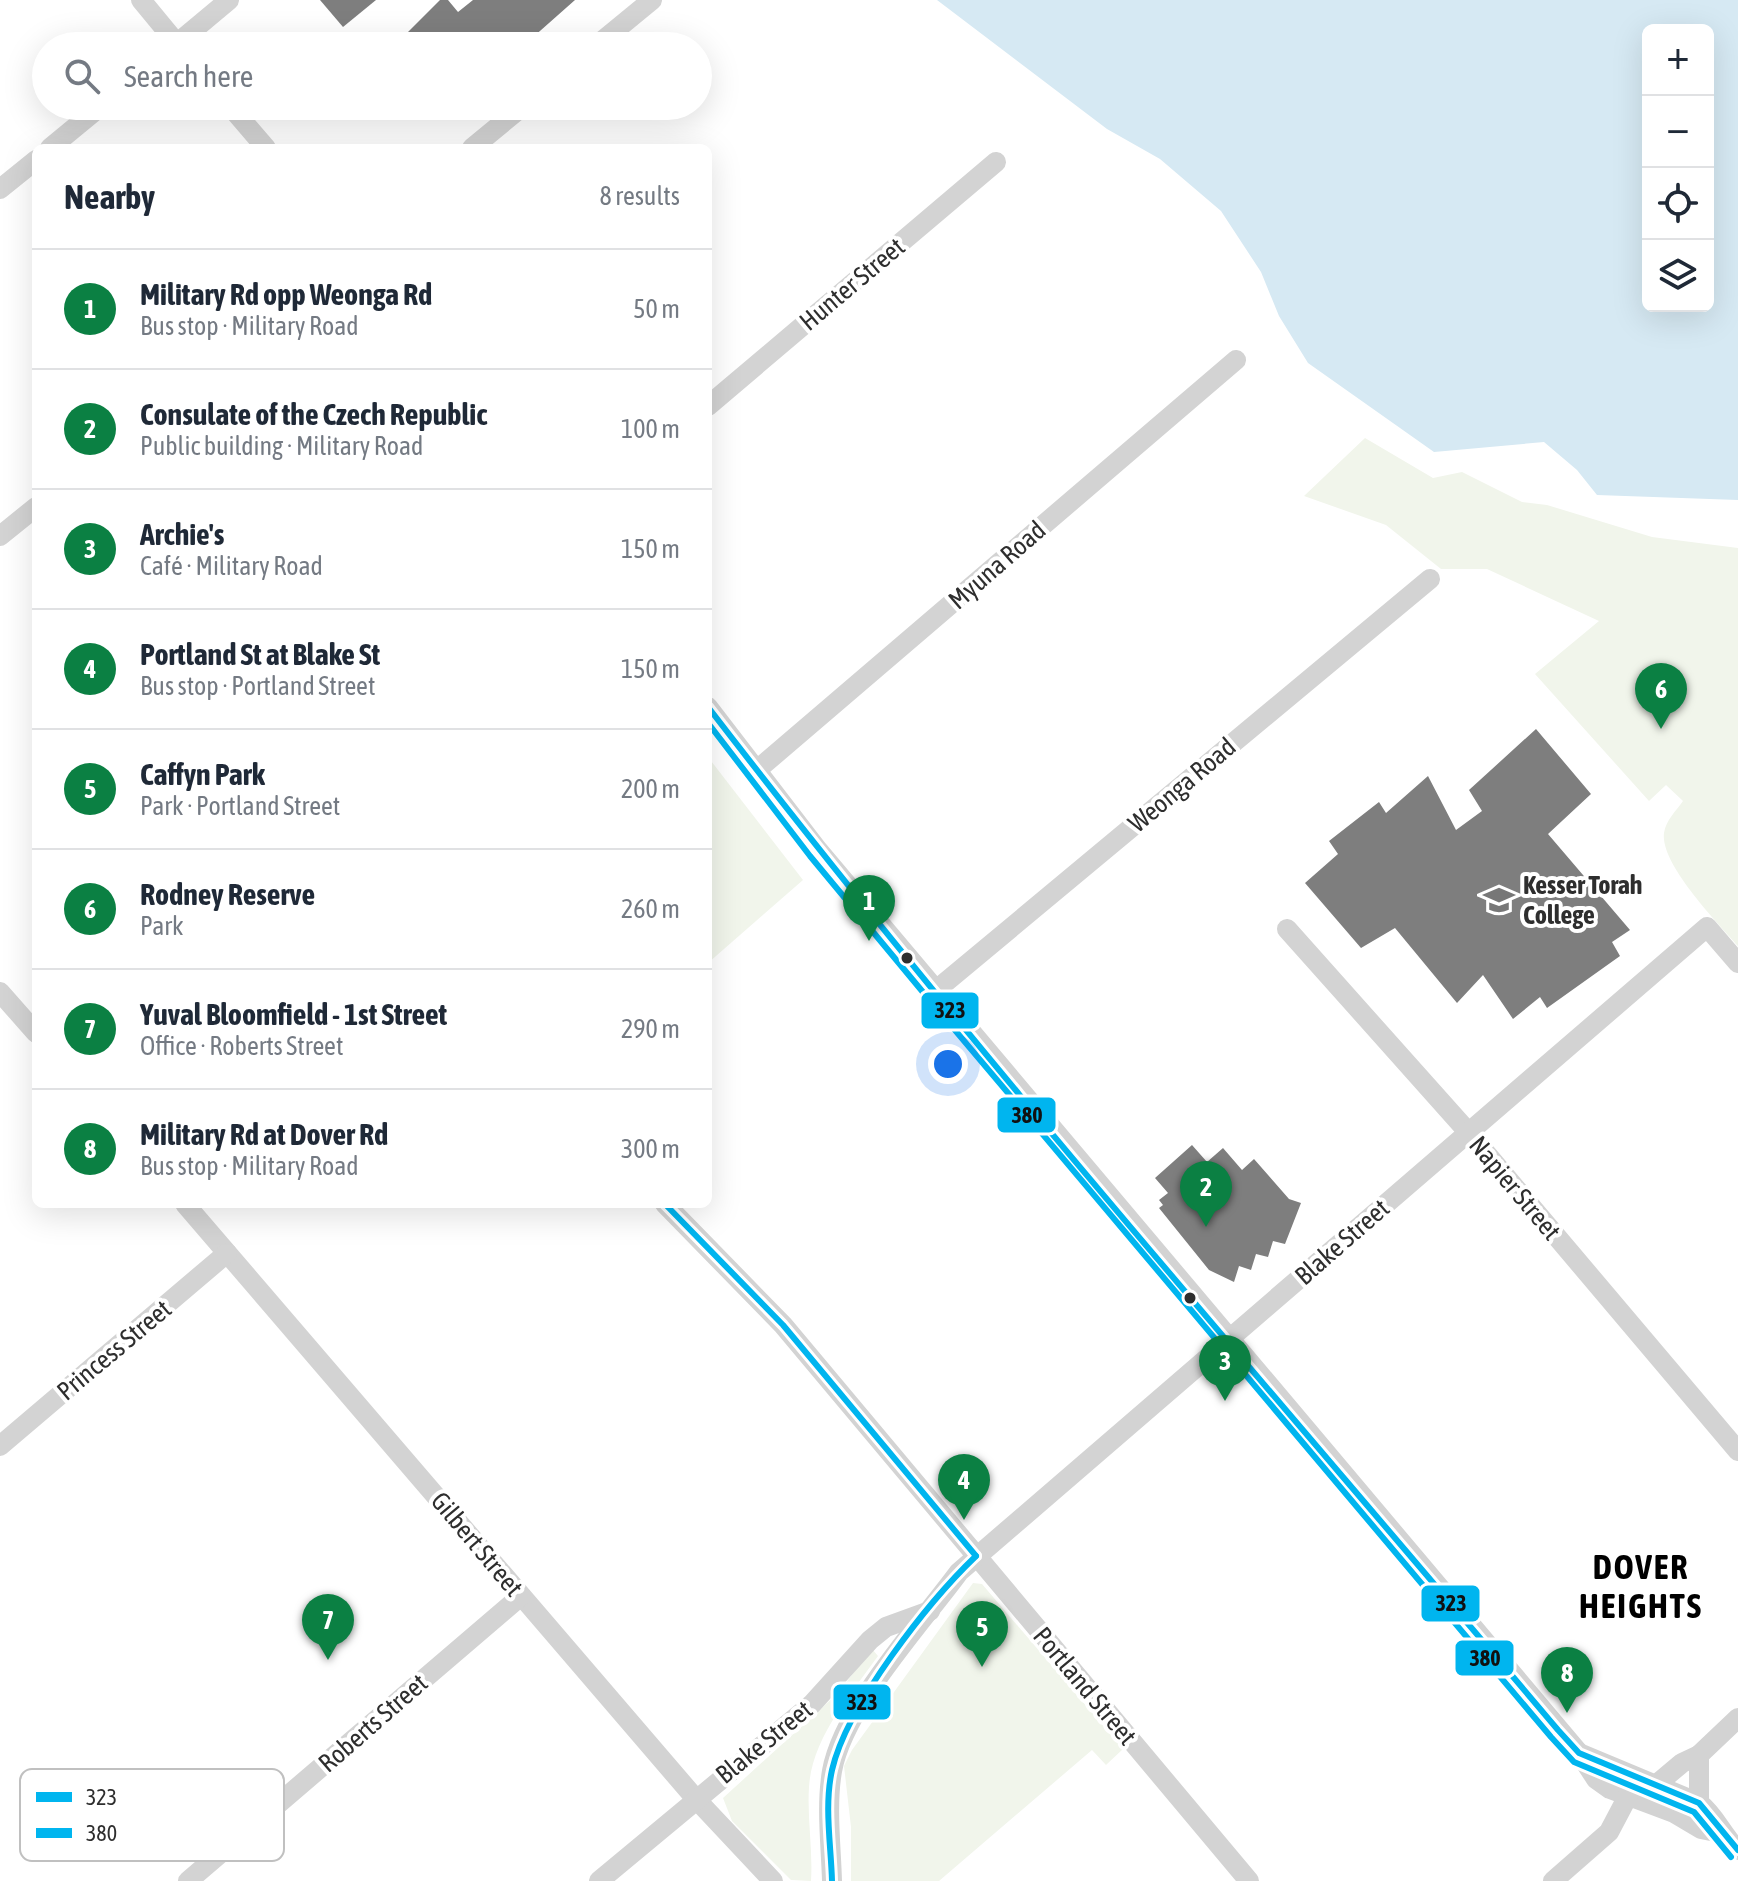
<!DOCTYPE html>
<meta charset="utf-8">
<style>
:root{--surface:#fff;--page:#f6f6f7;--text:#1f2937;--muted:#747a83;--line:#e0e1e3;--accent:#0b8043}
body{margin:0;font-family:"Asap Condensed",sans-serif;background:var(--page);color:var(--text)}
.controls{position:absolute;right:24px;top:24px;display:grid;overflow:hidden;border-radius:12px;box-shadow:0 8px 32px #0002}
.controls button{width:72px;height:72px;display:grid;place-items:center;padding:0;border:0;border-bottom:2px solid var(--line);background:var(--surface);color:var(--text);font:40px sans-serif}
.you{position:absolute;left:948px;top:1064px;width:28px;height:28px;margin:-20px;border:6px solid #fff;border-radius:50%;background:#1a73e8;box-shadow:0 0 0 12px #1a73e833}
.badge{display:grid;place-items:center;width:52px;height:52px;border-radius:50%;background:var(--accent);color:#fff;font-size:26px;font-weight:700}
.pin{position:absolute;translate:-50% -66px;filter:drop-shadow(0 2px 4px #0008)}
.pin::after{content:'';position:absolute;top:42px;width:28px;height:24px;background:inherit;clip-path:polygon(0 0,100% 0,50% 100%)}
.list{margin:0;padding:0;list-style:none}
h2{display:flex;justify-content:space-between;align-items:center;height:104px;margin:0;padding:0 32px;font-size:34px}
h2 small{font-size:26px;font-weight:400;color:var(--muted)}
.list li{display:grid;grid-template-columns:52px 1fr auto;gap:24px;align-items:center;box-sizing:border-box;height:120px;padding:0 32px;border-top:2px solid var(--line)}
.list b{display:block;font-size:30px;white-space:nowrap}
.list p{margin:0;font-size:26px;white-space:nowrap;color:var(--muted)}
.list em{font-size:26px;font-style:normal;color:var(--muted)}
.icon{flex:none;width:44px;height:44px;fill:none;stroke:currentColor;stroke-width:2;stroke-linecap:round;stroke-linejoin:round}
.map{position:relative;flex:none;width:1738px;height:1881px;overflow:hidden}
.search{position:absolute;background:var(--surface);box-shadow:0 8px 32px #0002;left:32px;top:32px;width:680px;height:88px;display:flex;align-items:center;gap:20px;box-sizing:border-box;padding:0 28px;border-radius:44px;color:var(--muted);font-size:30px}
.panel{position:absolute;background:var(--surface);box-shadow:0 8px 32px #0002;left:32px;top:144px;width:680px;height:1064px;border-radius:12px}
.map>svg:first-child{display:block}
</style>
<div class="map">
<svg width="1738" height="1881" viewBox="0 0 1738 1881">
<rect width="100%" height="100%" fill="#fff"/>
<g fill="#f1f5eb">
<path d="M1365,438l68,40 29,-6 60,30 25,3 105,32 86,11v398c-20,-23 -78,-82 -74,-113 2,-13 12,-22 19,-32l-17,-16 -17,16 -114,-127 64,-53 -112,-52h-46l-55,-44 -82,-29z"/>
<path d="M708,757l95,123 -95,83z"/>
<path d="M973,1583l9,1 141,165 -17,16 -14,-15 -153,131h-88v-54l-7,-61 8,-16z"/>
<path d="M872,1649l6,7c-27,38 -66,82 -69,131 -2,31 4,63 2,94l-20,-1 -59,-59 -9,-23 114,-104z"/>
</g>
<path fill="#d6e9f3" fill-rule="evenodd" d="M937,0h801v500l-141,-5 -20,-25 -33,-28 -110,10 -126,-89 -29,-47 -18,-44 -40,-61 -61,-52 -53,-30zM1708,30v276h-60v-276z"/>
<g fill="#7e7e7e">
<path d="M320,0h56l-33,27z"/>
<path d="M440,0h8l10,12 15,-12h102l-52,46h-108l-10,-11z"/>
<path d="M1536,729l55,65 -43,40 82,96 -18,12 8,14 -73,52 -7,-11 -27,22 -30,-44 -26,28 -62,-75 -34,20 -56,-65 33,-29 -9,-13 50,-39 7,11 42,-37 28,54 26,-19 -13,-21z"/>
<path d="M1192,1145l15,17 16,-14 19,22 12,-11 35,40 12,4 -16,41 -12,-3 -5,16 -12,-3 -5,16 -12,-4 -5,16 -25,-12 -50,-62 4,-3 -4,-5 9,-7 -13,-15z"/>
</g>
<g fill="none" stroke-linecap="round" stroke-linejoin="round">
<g stroke="#d3d3d3" stroke-width="20">
<path d="M141,0l38,46"/>
<path d="M174,46l55,-46"/>
<path d="M596,46l56,-46"/>
<path d="M230,106l36,42"/>
<path d="M50,148l51,-42"/>
<path d="M472,148l51,-42"/>
<path d="M0,189l36,-29"/>
<path d="M708,406l288,-244"/>
<path d="M0,536l36,-29"/>
<path d="M708,707l110,143 761,903 17,26 14,10 64,24 27,16 20,4"/>
<path d="M757,770l479,-410"/>
<path d="M1287,929l182,204 269,318"/>
<path d="M935,991l495,-412"/>
<path d="M0,992l36,41"/>
<path d="M185,1204l510,594 78,83"/>
<path d="M665,1204l118,121 466,556"/>
<path d="M0,1446l227,-193"/>
<path d="M1579,1753l120,50c17,13 23,32 39,47"/>
<path d="M1657,1784l25,-21 17,-8"/>
<path d="M1699,1803v-48l39,-37"/>
<path d="M188,1881l333,-285"/>
<path d="M599,1881l213,-177 58,-64 16,-13 44,-16"/>
<path d="M832,1881c-1,-36 -6,-74 0,-110 11,-63 88,-146 127,-199l748,-645 31,36"/>
<path d="M1553,1881l56,-49 19,-36"/>
</g>
<defs>
<g id="bus-1">
<path d="M708,707c270,351 564,684 850,1023l21,23 120,50 39,47"/>
<path d="M665,1204l118,121 193,231"/>
<path d="M832,1881c-1,-36 -8,-75 0,-111 15,-65 96,-168 144,-214"/>
</g>
<path id="bus-2" d="M708,723l102,133 117,141 624,740 23,25 120,50 37,45"/>
</defs>
<use href="#bus-1" stroke="#fff" stroke-width="12"/>
<use href="#bus-2" stroke="#fff" stroke-width="12"/>
<use href="#bus-1" stroke="#00b5ef" stroke-width="6"/>
<use href="#bus-2" stroke="#00b5ef" stroke-width="6"/>
</g>
<defs>
<symbol id="school-bare" viewBox="-9 -9 18 18"><path d="M0-5L7-2L0 1L-7-2ZM-4 1L0 2.5L4 1V4Q0 6-4 4Z" fill="#777" stroke="#fff" stroke-width="2.5" paint-order="stroke"/></symbol>
</defs>
<g fill-rule="evenodd">
<use href="#school-bare" x="1477" y="878" width="44" height="44"/>
</g>
<g fill="#2e2e2e" stroke="#fff" stroke-width="3">
<circle cx="907" cy="958" r="7"/>
<circle cx="1190" cy="1298" r="7"/>
</g>
<g text-anchor="middle" stroke-width="8" stroke-linejoin="round" paint-order="stroke">
<g font-size="26" fill="#2e2e2e" stroke="#fff">
<text transform="translate(852 284) rotate(-40)" y="9">Hunter Street</text>
<text transform="translate(997 565) rotate(-41)" y="9">Myuna Road</text>
<text transform="translate(1182 785) rotate(-40)" y="9">Weonga Road</text>
<text transform="translate(1515 1188) rotate(50)" y="9">Napier Street</text>
<text transform="translate(1342 1242) rotate(-41)" y="9">Blake Street</text>
<text transform="translate(114 1350) rotate(-40)" y="9">Princess Street</text>
<text transform="translate(477 1544) rotate(50)" y="9">Gilbert Street</text>
<text transform="translate(1085 1686) rotate(50)" y="9">Portland Street</text>
<text transform="translate(373 1723) rotate(-41)" y="9">Roberts Street</text>
<text transform="translate(764 1742) rotate(-39)" y="9">Blake Street</text>
</g>
<g font-size="26" font-weight="bold" fill="#2e2e2e" stroke="#fff" text-anchor="start">
<text x="1523" y="894">Kesser Torah<tspan x="1523" dy="30">College</tspan></text>
</g>
<g font-size="34" font-weight="bold" letter-spacing="2" fill="#000" stroke="#fff">
<text x="1641" y="1579">DOVER<tspan x="1641" dy="39">HEIGHTS</tspan></text>
</g>
</g>
<rect x="20" y="1769" width="264" height="92" rx="12" fill="#fff" stroke="#c0c0c0" stroke-width="2"/>
<rect x="36" y="1792" width="36" height="10" fill="#00b5ef"/>
<rect x="36" y="1828" width="36" height="10" fill="#00b5ef"/>
<g font-size="22" fill="#2e2e2e">
<text x="86" y="1805">323</text>
<text x="86" y="1841">380</text>
</g>
<g stroke="#fff" stroke-width="3">
<rect x="920" y="991" width="60" height="39" rx="8" fill="#00b5ef"/>
<rect x="996" y="1096" width="61" height="38" rx="8" fill="#00b5ef"/>
<rect x="1420" y="1584" width="61" height="39" rx="8" fill="#00b5ef"/>
<rect x="1454" y="1639" width="61" height="38" rx="8" fill="#00b5ef"/>
<rect x="832" y="1683" width="60" height="38" rx="8" fill="#00b5ef"/>
</g>
<g font-size="22" text-anchor="middle" font-weight="bold" fill="#111">
<text x="950" y="1018">323</text>
<text x="1027" y="1123">380</text>
<text x="1451" y="1611">323</text>
<text x="1485" y="1666">380</text>
<text x="862" y="1710">323</text>
</g>
</svg>
<div class="controls">
<button>+</button>
<button>−</button>
<button><svg class="icon" aria-label="locate" viewBox="0 0 24 24"><circle cx="12" cy="12" r="6"/><path d="M12 2v4M12 18v4M2 12h4M18 12h4"/></svg></button>
<button><svg class="icon" aria-label="layers" viewBox="0 0 24 24"><path d="M12 4l9 5-9 5-9-5zM3 14l9 5 9-5"/></svg></button>
</div>
<div class="you"></div>
<div class="pin badge" style="left:869px;top:941px">1</div>
<div class="pin badge" style="left:1206px;top:1227px">2</div>
<div class="pin badge" style="left:1225px;top:1401px">3</div>
<div class="pin badge" style="left:964px;top:1520px">4</div>
<div class="pin badge" style="left:982px;top:1667px">5</div>
<div class="pin badge" style="left:1661px;top:729px">6</div>
<div class="pin badge" style="left:328px;top:1660px">7</div>
<div class="pin badge" style="left:1567px;top:1713px">8</div>
<div class="search"><svg class="icon" aria-label="search" viewBox="0 0 24 24"><circle cx="10" cy="10" r="6"/><path d="M15 15l6 6"/></svg>Search here</div>
<section class="panel">
<h2>Nearby<small>8 results</small></h2>
<ul class="list">
<li><span class="badge">1</span><div><b>Military Rd opp Weonga Rd</b><p>Bus stop · Military Road</p></div><em>50 m</em></li>
<li><span class="badge">2</span><div><b>Consulate of the Czech Republic</b><p>Public building · Military Road</p></div><em>100 m</em></li>
<li><span class="badge">3</span><div><b>Archie's</b><p>Café · Military Road</p></div><em>150 m</em></li>
<li><span class="badge">4</span><div><b>Portland St at Blake St</b><p>Bus stop · Portland Street</p></div><em>150 m</em></li>
<li><span class="badge">5</span><div><b>Caffyn Park</b><p>Park · Portland Street</p></div><em>200 m</em></li>
<li><span class="badge">6</span><div><b>Rodney Reserve</b><p>Park</p></div><em>260 m</em></li>
<li><span class="badge">7</span><div><b>Yuval Bloomfield - 1st Street</b><p>Office · Roberts Street</p></div><em>290 m</em></li>
<li><span class="badge">8</span><div><b>Military Rd at Dover Rd</b><p>Bus stop · Military Road</p></div><em>300 m</em></li>
</ul>
</section>
</div>
